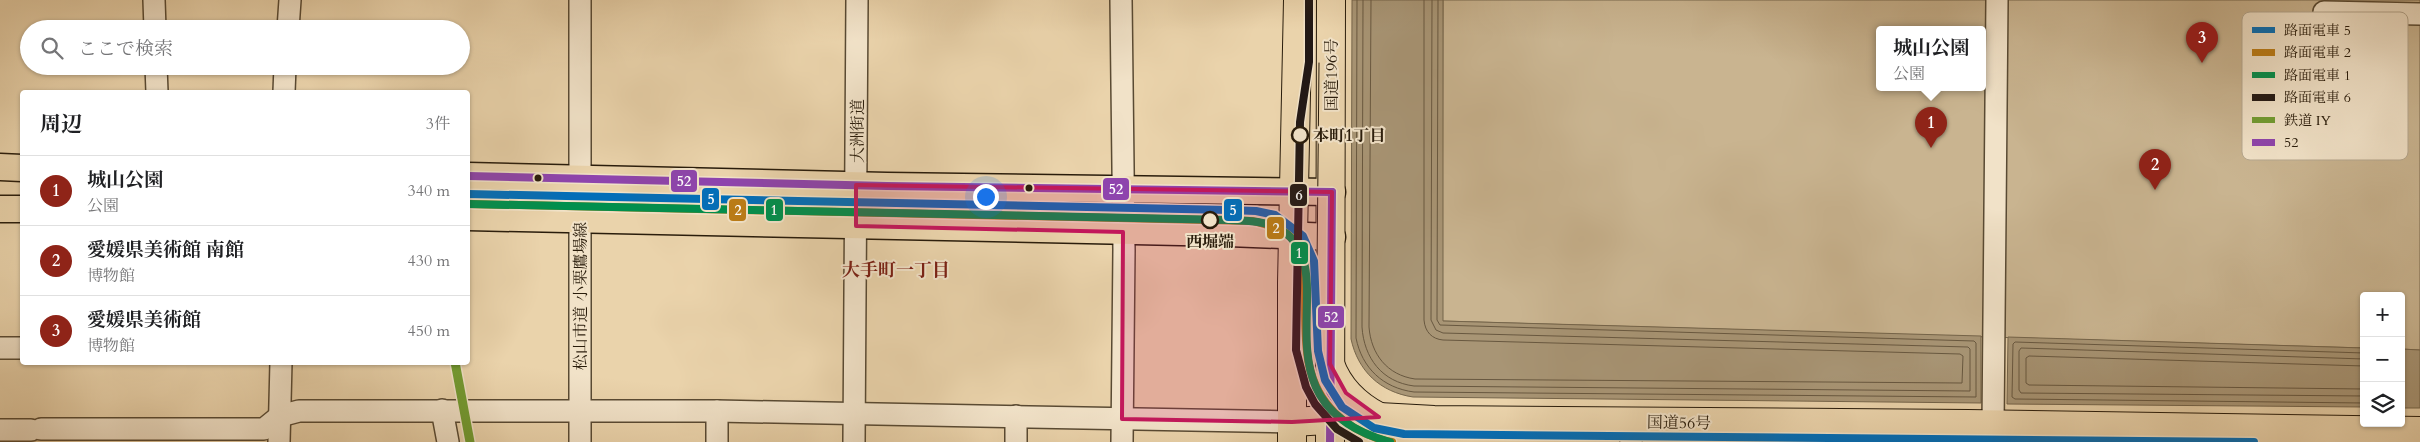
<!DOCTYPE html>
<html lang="ja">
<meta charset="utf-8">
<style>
:root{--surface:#fff;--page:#f2f2f2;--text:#202124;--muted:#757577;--line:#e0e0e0;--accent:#8f2418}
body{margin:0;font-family:Cardo,"Noto Serif JP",serif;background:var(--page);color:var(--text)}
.controls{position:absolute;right:15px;bottom:15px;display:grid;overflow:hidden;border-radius:5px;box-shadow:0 1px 4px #0004}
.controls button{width:45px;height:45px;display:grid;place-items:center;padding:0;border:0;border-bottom:1px solid var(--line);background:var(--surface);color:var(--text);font:25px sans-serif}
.you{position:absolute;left:985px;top:196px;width:18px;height:18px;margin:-12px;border:4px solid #fff;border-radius:50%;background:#1a73e8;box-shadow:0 0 0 8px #1a73e833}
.badge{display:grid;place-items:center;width:32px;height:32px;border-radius:50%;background:var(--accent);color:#fff;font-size:16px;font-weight:700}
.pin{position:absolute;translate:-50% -41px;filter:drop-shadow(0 1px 2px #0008)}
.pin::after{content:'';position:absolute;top:26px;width:18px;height:15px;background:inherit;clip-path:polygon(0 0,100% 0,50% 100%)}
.popup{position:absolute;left:1876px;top:26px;width:110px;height:65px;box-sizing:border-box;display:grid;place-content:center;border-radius:5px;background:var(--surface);filter:drop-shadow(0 1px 4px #0005);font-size:16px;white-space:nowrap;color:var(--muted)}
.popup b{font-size:19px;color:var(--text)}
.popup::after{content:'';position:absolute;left:50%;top:100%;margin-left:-10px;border:10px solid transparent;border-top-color:var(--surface)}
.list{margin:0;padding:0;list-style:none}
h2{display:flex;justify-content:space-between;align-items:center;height:65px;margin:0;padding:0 20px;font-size:21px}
h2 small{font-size:16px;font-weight:400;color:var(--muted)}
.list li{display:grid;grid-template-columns:32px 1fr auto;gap:15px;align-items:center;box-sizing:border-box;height:70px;padding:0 20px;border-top:1px solid var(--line)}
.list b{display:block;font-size:19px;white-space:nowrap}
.list p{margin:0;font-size:16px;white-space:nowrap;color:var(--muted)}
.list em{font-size:16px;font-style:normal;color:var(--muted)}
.icon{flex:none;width:28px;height:28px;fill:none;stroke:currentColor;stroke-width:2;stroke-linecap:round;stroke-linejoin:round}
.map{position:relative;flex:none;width:2420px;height:442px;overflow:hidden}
.search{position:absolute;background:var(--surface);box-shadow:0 1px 4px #0004;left:20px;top:20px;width:450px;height:55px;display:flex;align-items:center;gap:12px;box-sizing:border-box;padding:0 18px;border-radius:28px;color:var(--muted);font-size:19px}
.panel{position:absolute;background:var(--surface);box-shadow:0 1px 4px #0004;left:20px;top:90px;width:450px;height:275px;border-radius:5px}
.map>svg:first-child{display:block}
</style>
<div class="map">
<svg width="2420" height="442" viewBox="0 0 2420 442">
<rect width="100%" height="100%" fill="#ead3ab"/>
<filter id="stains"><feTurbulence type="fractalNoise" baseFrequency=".004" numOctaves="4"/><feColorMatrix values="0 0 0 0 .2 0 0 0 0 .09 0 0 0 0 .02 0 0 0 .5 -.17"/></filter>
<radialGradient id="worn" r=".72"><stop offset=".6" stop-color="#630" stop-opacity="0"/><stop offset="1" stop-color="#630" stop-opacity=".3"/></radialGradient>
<path fill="#c9b490" stroke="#79684e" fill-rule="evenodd" d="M1443,0h977v350l-19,-1v-53h-37v52l-922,-27zM1880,29h102v58h-102z"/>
<g fill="#a89575" stroke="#75654b">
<path d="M1352,0h91v321l538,15v67l-568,-6c-33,-5 -55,-26 -62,-58z"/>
<path d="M2008,337l356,11v59l-357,-3z"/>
<path d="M2401,349l19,1v58h-19z"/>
</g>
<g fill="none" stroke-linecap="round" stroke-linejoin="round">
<g stroke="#685840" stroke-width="1">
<path d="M1357,0l-1,338c6,30 27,50 58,54l562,5v-54l-2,-2 -534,-16 -3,-5 1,-320"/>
<path d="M1363,0l-1,327c2,31 20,55 52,59l556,5v-42l-2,-2 -525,-14 -7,-3 -5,-10 1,-320"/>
<path d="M1371,0l-2,327c2,27 18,48 46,52l547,4 1,-27 -3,-2 -517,-14c-11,-1 -18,-8 -19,-20v-320"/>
<path d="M2364,353l-349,-11 -2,2 -1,53 3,2 349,4"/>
<path d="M2364,359l-343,-11 -2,3v39l2,3 343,3"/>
<path d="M2364,366l-335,-10 -3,2v25l3,2 335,4"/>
</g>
<defs>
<g id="minor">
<path d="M154,0l1,29"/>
<path d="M580,0v442"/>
<path d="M1121,0l3,250 -2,192"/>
<path d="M2324,12l96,2"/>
<path d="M288,29l2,-29"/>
<path d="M156,66l1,26"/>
<path d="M284,92l1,-26"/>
<path d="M0,348h22"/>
<path d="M442,410l6,32"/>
<path d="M1631,421v21"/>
<path d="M1993,425l4,-425"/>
<path d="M41,429h223l16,-13 19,-5h418l575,11"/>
<path d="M0,430h31"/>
<path d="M279,442l2,-80"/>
<path d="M717,442v-31"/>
<path d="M854,442l3,-442"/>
<path d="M1016,442v-26"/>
</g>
<g id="major">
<path d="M0,167l22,1"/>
<path d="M468,176l419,10 445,6"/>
<path d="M0,209h22"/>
<path d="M468,217l760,16 104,4"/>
</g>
<g id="highway">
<path d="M1330,364c9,25 26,41 49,53"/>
<path d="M1292,422l87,-5 55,3 534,4 452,7"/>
<path d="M1292,442v-159l6,-283"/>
<path d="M1330,442l1,-442"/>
</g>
</defs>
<use href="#minor" stroke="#594a33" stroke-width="24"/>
<use href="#major" stroke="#291c0b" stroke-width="29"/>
<use href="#highway" stroke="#291c0b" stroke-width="30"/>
<use href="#minor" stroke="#f1e2c8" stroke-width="21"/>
<use href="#major" stroke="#ead3ab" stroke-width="26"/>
<use href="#highway" stroke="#ead3ab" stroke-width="28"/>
<path stroke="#291c0b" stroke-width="1" d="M1317,267l2,-204"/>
<defs>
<g id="bus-1">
<path d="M468,176l419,10 445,6"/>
<path d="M1330,442l2,-250"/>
</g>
</defs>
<use href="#bus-1" stroke="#f1e2c8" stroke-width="11"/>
<use href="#bus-1" stroke="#8e44ad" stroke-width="8"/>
<defs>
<path id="rail-1" d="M455,362l15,80"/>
</defs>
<use href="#rail-1" stroke="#f1e2c8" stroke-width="12"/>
<use href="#rail-1" stroke="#729c31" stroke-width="9"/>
<defs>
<path id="tram-1" d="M468,194l761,16 27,1 19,4 28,21 11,25 4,90 7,29 17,27 32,21 30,6 850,8"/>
<path id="tram-2" d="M468,204l785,17c15,4 31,7 41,20 10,13 11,31 11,47 1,45 -5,91 30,125 17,16 35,25 57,29"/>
<path id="tram-3" d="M468,204l761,16c14,1 28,0 42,5 87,33 -32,175 119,217"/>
<path id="tram-4" d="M1309,0v62l-9,60 -4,228 10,37 9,17 22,25 22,13"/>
</defs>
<use href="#tram-1" stroke="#f1e2c8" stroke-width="11"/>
<use href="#tram-2" stroke="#f1e2c8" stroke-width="11"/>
<use href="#tram-3" stroke="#f1e2c8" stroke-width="11"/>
<use href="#tram-4" stroke="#f1e2c8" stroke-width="11"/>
<use href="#tram-1" stroke="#036eb8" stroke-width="8"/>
<use href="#tram-2" stroke="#bb7c16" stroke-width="8"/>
<use href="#tram-3" stroke="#008f4d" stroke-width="8"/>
<use href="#tram-4" stroke="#221815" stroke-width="8"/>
</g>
<path fill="#c2185b" fill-opacity="0.2" stroke="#c2185b" stroke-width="4" stroke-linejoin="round" d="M856,185l476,7 -2,172 16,29 33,24 -87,5 -170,-3 1,-187 -267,-6z"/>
<g fill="#f1e2c8" stroke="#291c0b" stroke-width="2.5">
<circle cx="1300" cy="135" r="8"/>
<circle cx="1210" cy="220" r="8"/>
</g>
<g fill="#291c0b" stroke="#f1e2c8" stroke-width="2">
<circle cx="538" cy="178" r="4.5"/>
<circle cx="1029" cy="188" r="4.5"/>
</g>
<g text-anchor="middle" stroke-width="4" stroke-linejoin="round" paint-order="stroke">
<g font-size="16" fill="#291c0b" stroke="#f1e2c8">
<text transform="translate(1331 75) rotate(-90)" y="6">国道196号</text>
<text transform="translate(857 131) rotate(-90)" y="6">大洲街道</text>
<text transform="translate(580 296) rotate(-90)" y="6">松山市道 小栗鷹場線</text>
<text transform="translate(1679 422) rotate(1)" y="6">国道56号</text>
</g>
<g font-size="16" font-weight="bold" fill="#291c0b" stroke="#f1e2c8" text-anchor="start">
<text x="1313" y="141">本町1丁目</text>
<text x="1210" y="247" text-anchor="middle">西堀端</text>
</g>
<g font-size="18" font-weight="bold" fill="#7a1f14" stroke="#f1e2c8">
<text x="896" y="276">大手町一丁目</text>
</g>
</g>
<rect x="2242" y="12" width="166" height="148" rx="8" fill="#f1e2c8" stroke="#b5a78f" stroke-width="1"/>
<rect x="2252" y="27" width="23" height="6" fill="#036eb8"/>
<rect x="2252" y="49" width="23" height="7" fill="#bb7c16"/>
<rect x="2252" y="72" width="23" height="6" fill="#008f4d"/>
<rect x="2252" y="94" width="23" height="7" fill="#221815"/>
<rect x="2252" y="117" width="23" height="6" fill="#729c31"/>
<rect x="2252" y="139" width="23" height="7" fill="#8e44ad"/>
<g font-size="14" fill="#291c0b">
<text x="2284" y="35">路面電車 5</text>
<text x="2284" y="57">路面電車 2</text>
<text x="2284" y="80">路面電車 1</text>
<text x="2284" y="102">路面電車 6</text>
<text x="2284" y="125">鉄道 IY</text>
<text x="2284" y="147">52</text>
</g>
<g stroke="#f1e2c8" stroke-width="2">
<rect x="670" y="169" width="28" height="24" rx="5" fill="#8e44ad"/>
<rect x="1102" y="177" width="28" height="24" rx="5" fill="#8e44ad"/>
<rect x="1289" y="183" width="19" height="24" rx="5" fill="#221815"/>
<rect x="701" y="187" width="19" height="24" rx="5" fill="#036eb8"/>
<rect x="728" y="198" width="19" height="24" rx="5" fill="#bb7c16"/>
<rect x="1223" y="198" width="20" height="24" rx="5" fill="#036eb8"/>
<rect x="765" y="198" width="19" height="24" rx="5" fill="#008f4d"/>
<rect x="1266" y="216" width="19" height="24" rx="5" fill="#bb7c16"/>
<rect x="1290" y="241" width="19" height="24" rx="5" fill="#008f4d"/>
<rect x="1317" y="305" width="28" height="24" rx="5" fill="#8e44ad"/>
</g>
<g font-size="14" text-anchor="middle" font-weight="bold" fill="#fff">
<text x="684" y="186">52</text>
<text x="1116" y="194">52</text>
<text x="1299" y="200">6</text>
<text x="711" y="204">5</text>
<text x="738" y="215">2</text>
<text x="1233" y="215">5</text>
<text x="774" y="215">1</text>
<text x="1276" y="233">2</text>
<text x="1299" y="258">1</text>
<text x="1331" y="322">52</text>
</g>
<rect width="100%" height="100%" filter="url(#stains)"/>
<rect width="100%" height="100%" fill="url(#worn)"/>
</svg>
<div class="controls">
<button>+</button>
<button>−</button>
<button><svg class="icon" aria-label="layers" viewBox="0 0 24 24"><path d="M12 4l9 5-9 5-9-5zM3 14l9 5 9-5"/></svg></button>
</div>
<div class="you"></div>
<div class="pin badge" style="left:1931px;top:148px">1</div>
<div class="popup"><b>城山公園</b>公園</div>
<div class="pin badge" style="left:2155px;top:190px">2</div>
<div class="pin badge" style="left:2202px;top:63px">3</div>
<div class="search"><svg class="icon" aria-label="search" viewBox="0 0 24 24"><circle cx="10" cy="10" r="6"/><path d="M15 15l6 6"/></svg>ここで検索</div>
<section class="panel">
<h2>周辺<small>3件</small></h2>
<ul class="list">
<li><span class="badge">1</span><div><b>城山公園</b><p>公園</p></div><em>340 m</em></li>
<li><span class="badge">2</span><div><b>愛媛県美術館 南館</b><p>博物館</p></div><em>430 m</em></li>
<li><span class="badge">3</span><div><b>愛媛県美術館</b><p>博物館</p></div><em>450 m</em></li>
</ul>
</section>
</div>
